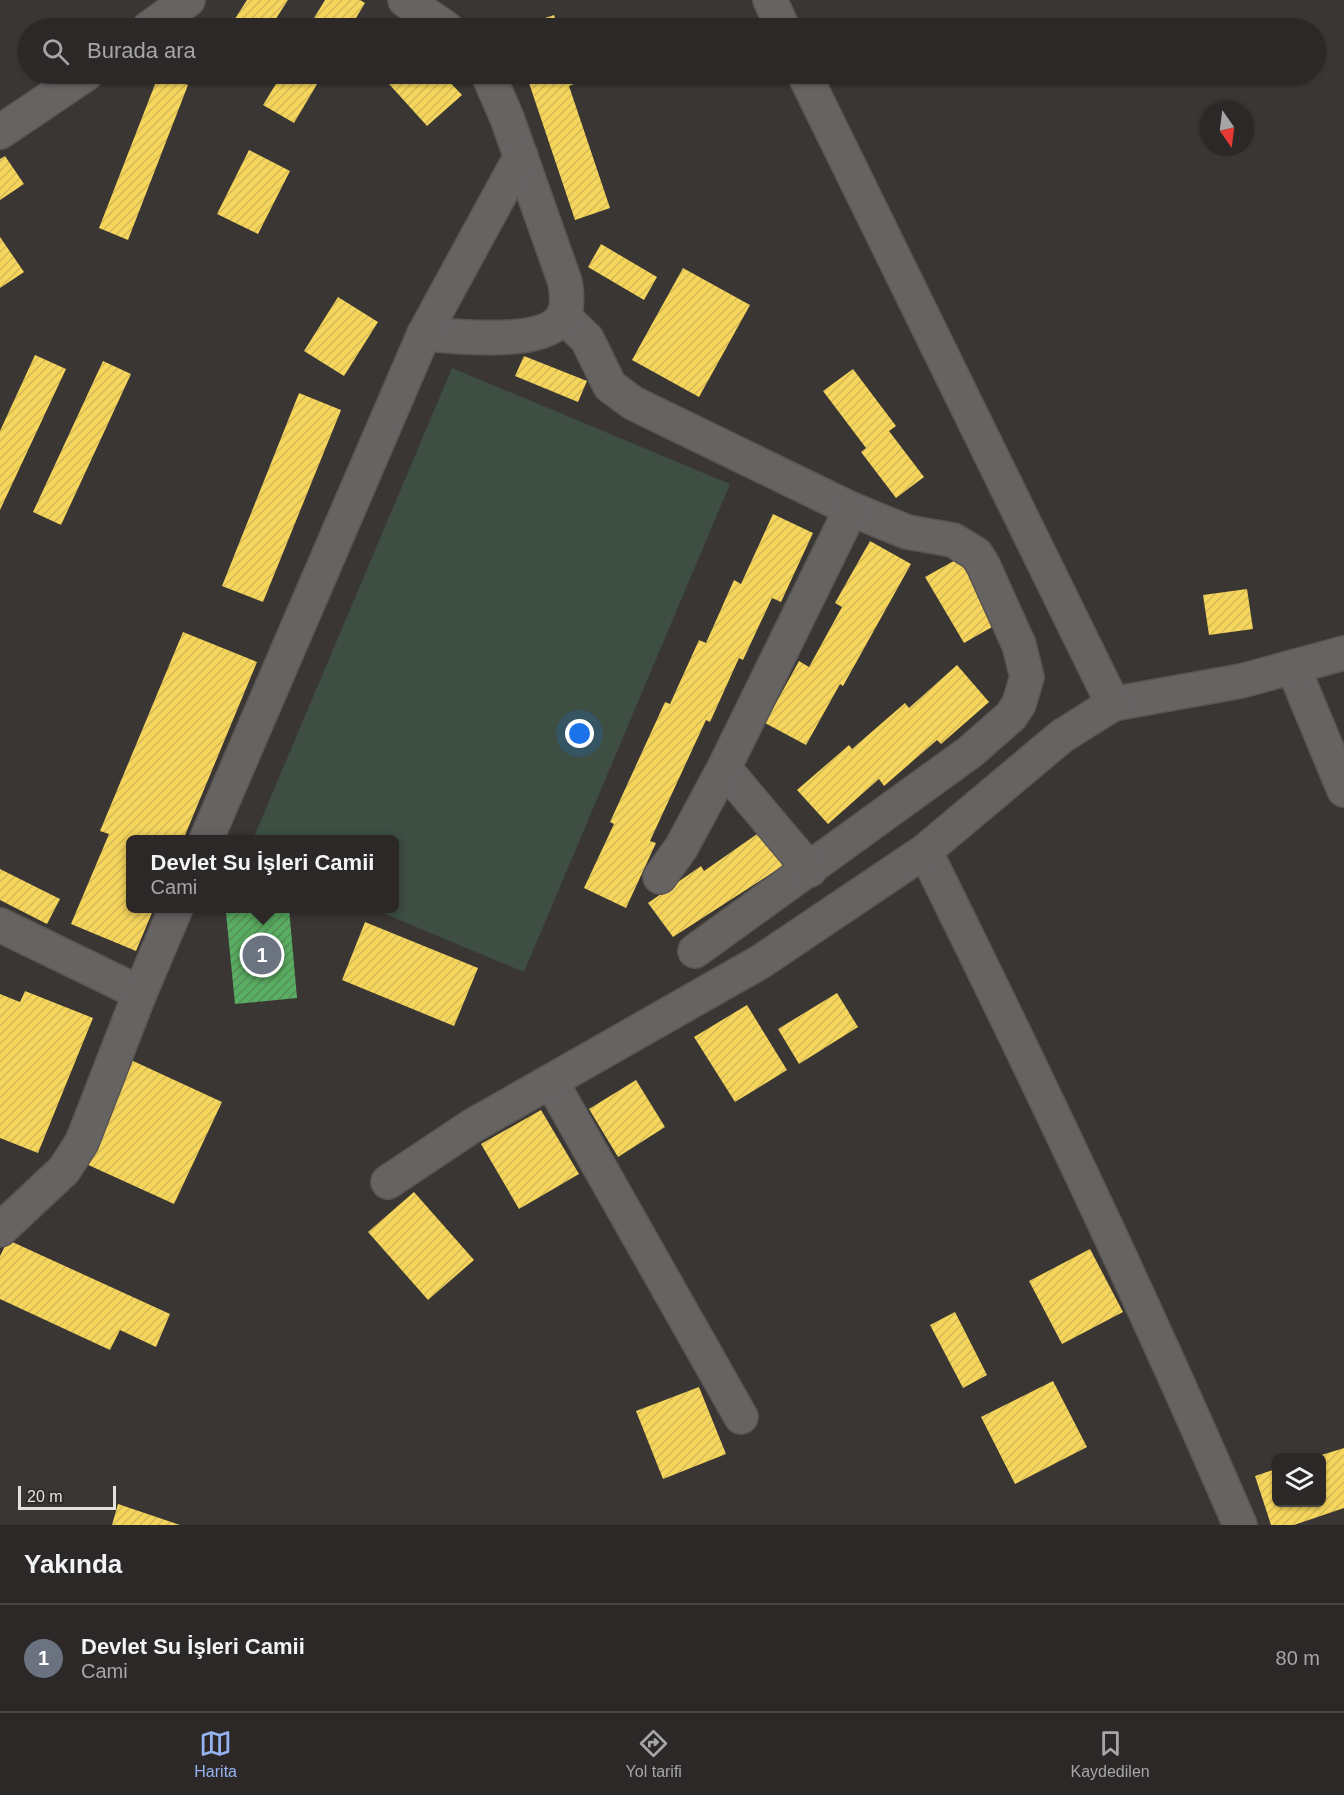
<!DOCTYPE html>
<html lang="tr">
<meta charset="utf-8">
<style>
:root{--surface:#2b2827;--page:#33302f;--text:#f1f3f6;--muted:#a6a6a7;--line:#474444;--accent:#95b2f1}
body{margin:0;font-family:Helvetica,sans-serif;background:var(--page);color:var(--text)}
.controls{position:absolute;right:18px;bottom:18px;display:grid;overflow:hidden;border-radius:9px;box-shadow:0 2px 4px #0004}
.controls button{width:54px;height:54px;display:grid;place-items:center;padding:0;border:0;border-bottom:2px solid var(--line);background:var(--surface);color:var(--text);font:30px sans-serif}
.compass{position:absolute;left:1200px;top:102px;width:54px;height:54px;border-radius:50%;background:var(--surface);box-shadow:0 2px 4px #0004;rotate:166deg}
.scale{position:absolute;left:18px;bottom:15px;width:98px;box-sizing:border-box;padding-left:6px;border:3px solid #e5e1df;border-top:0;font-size:16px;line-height:21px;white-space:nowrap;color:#e5e1df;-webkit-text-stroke:4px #312b28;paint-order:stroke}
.you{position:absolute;left:580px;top:734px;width:21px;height:21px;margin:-15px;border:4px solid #fff;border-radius:50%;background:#1a73e8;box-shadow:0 0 0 9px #1a73e833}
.badge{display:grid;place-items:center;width:39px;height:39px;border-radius:50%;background:var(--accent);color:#fff;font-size:20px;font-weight:700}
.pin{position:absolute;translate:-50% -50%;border:3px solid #fff;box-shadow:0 2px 6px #0006}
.popup{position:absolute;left:126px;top:835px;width:273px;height:78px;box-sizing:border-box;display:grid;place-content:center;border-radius:9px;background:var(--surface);filter:drop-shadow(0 2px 4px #0005);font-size:20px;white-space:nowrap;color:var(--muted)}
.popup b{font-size:22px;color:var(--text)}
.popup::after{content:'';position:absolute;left:50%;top:100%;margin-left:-12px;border:12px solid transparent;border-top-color:var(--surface)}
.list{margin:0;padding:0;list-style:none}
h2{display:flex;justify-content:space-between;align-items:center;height:78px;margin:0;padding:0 24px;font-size:26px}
h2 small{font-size:20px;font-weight:400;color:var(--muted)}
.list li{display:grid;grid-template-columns:39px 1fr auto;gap:18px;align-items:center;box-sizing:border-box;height:108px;padding:0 24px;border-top:2px solid var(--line)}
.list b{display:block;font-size:22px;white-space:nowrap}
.list p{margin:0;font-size:20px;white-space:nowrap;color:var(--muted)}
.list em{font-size:20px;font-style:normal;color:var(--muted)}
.icon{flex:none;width:33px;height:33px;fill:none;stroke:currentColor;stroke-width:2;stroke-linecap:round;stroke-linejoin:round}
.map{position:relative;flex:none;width:1344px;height:1525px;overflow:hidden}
.search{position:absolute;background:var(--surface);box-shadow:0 2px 4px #0004;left:18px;right:18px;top:18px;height:66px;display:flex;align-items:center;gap:15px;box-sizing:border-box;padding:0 21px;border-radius:33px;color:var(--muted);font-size:22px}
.sheet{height:186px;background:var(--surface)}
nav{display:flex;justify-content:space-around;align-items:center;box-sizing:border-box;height:84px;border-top:2px solid var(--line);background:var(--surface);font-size:16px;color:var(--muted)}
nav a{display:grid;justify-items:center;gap:3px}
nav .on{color:var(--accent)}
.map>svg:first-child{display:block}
</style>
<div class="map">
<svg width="1344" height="1525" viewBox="0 0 1344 1525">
<defs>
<pattern id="homes-hatch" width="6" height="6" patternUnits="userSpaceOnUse" patternTransform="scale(1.5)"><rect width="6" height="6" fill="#f6d55c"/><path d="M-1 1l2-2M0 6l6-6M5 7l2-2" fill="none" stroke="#d3b857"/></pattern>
<pattern id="public-hatch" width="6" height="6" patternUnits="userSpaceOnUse" patternTransform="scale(1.5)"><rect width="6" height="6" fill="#5aae61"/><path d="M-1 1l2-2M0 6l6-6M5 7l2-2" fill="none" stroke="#548e58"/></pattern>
</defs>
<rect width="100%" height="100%" fill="#393634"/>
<path fill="#3e4e43" d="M452,368l278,116 -206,488 -151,-63 21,-1v-68l-141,-1z"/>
<g fill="url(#homes-hatch)">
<path d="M247,0h41l-18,28h-41z"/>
<path d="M325,0h35l5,3 -15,25h-42z"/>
<path d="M554,15l4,13h-43z"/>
<path d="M159,74l29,11 -60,155 -29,-12z"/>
<path d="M282,74h41l-29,49 -31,-18z"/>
<path d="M380,74h62l20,21 -35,31z"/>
<path d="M526,74h47l4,9 -8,3 41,122 -35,12z"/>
<path d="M249,150l41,21 -32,63 -41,-20z"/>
<path d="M5,156l19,28 -24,16v-41z"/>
<path d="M0,237l24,35 -24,16z"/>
<path d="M601,244l56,33 -13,23 -56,-33z"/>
<path d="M683,268l67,37 -51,92 -67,-37z"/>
<path d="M338,297l40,25 -34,54 -40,-25z"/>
<path d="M35,355l31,14 -66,141v-79z"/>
<path d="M524,356l63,25 -9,21 -63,-26z"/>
<path d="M103,361l28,13 -70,151 -28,-13z"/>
<path d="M853,369l43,57 -7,5 35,46 -28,21 -35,-46 5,-4 -43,-57z"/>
<path d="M299,393l42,17 -78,192 -41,-16z"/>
<path d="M773,514l40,19 -32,69 -9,-4 -29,62 -4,-2 -29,64 -4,-2 -56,121 6,2 -30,65 -42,-20 30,-64 -4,-2 55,-120 5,2 29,-64 7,3 28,-63 7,4z"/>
<path d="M870,541l41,23 -68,122 -3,-2 -34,61 -41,-22 34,-62 10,6 33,-60 -7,-4z"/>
<path d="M961,557l38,66 -35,20 -39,-66z"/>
<path d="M1247,589l6,40 -44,6 -6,-40z"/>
<path d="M183,632l74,30 -74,178h-53v68h24l-18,43 -65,-27 38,-90 -9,-3z"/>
<path d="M957,665l32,37 -48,42 -4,-4 -53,46 -5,-7 -51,45 -31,-34 52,-45 3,4 53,-46 4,5z"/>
<path d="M760,832l23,34 -110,71 -25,-34 53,-37 3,5z"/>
<path d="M0,869l60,30 -13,25 -47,-24z"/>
<path d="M365,922l113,46 -24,58 -112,-46z"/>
<path d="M25,991l68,27 -55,135 -38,-15v-144l20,8z"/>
<path d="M837,993l21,34 -59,37 -21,-35z"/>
<path d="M747,1005l40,65 -52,32 -41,-65z"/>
<path d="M131,1060l91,42 -48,102 -90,-41z"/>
<path d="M636,1080l29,47 -47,30 -29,-48z"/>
<path d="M541,1110l38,64 -60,35 -38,-65z"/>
<path d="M414,1192l60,68 -46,40 -60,-68z"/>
<path d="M8,1240l162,74 -14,33 -36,-17 -10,20 -110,-51v-43z"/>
<path d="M1090,1249l33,63 -61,32 -33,-63z"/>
<path d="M955,1312l32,63 -24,13 -33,-63z"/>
<path d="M1053,1381l34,66 -72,37 -34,-67z"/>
<path d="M699,1387l27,67 -63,25 -27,-68z"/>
<path d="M1344,1448v60l-50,17h-23l-16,-49 21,-7v33h46v-44l-7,-1z"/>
<path d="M118,1504l62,21h-68z"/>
</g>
<path fill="url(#public-hatch)" d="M273,908h16l8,90 -62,6 -9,-91z"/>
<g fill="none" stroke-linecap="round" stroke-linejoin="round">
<defs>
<g id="minor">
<path d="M405,0l41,28"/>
<path d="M770,0l13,28"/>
<path d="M149,28l39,-28"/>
<path d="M0,132l86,-58"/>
<path d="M563,316l24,23 23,47 23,17 218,106 56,23 46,8 23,14 7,11 36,80 8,32 -8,27 -8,12 -41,36 -275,199"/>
<path d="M424,334c31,2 123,14 140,-19 4,-10 3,-22 1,-33l-58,-164 -19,-44"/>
<path d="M1293,667l51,123"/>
<path d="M1113,704l128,-23 103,-28"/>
<path d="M724,768l86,102"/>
<path d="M206,840l218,-506 97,-178"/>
<path d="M925,851c110,222 217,446 315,674"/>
<path d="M660,877l21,-29 43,-80 127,-259"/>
<path d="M0,925l140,68"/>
<path d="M552,1083l189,334"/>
<path d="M388,1182l84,-56 288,-164 165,-111 137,-115 51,-32 -309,-630"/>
<path d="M0,1230l64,-60 18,-28 58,-149 36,-85"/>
</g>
</defs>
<use href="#minor" stroke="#585553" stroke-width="36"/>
<use href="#minor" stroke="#666463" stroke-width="33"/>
</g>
</svg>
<div class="controls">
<button><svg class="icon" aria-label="layers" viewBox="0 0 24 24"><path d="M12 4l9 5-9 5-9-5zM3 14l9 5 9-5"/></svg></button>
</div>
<svg class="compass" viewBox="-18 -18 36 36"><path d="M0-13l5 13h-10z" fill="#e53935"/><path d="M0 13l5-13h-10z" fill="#a6a6a7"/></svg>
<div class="scale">20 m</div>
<div class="you"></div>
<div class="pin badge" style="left:262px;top:955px;background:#6b7280">1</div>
<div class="popup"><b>Devlet Su İşleri Camii</b>Cami</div>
<div class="search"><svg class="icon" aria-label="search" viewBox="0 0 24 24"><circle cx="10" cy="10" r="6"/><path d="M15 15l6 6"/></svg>Burada ara</div>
</div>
<section class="sheet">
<h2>Yakında<small></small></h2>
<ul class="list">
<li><span class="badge" style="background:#6b7280">1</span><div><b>Devlet Su İşleri Camii</b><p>Cami</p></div><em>80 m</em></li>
</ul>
</section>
<nav>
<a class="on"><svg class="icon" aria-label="map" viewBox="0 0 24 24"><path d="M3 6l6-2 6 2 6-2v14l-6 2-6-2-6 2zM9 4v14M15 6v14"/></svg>Harita</a>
<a><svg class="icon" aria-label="directions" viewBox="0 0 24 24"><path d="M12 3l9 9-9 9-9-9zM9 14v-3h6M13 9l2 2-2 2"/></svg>Yol tarifi</a>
<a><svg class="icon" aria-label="saved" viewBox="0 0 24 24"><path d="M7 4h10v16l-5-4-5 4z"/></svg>Kaydedilen</a>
</nav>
